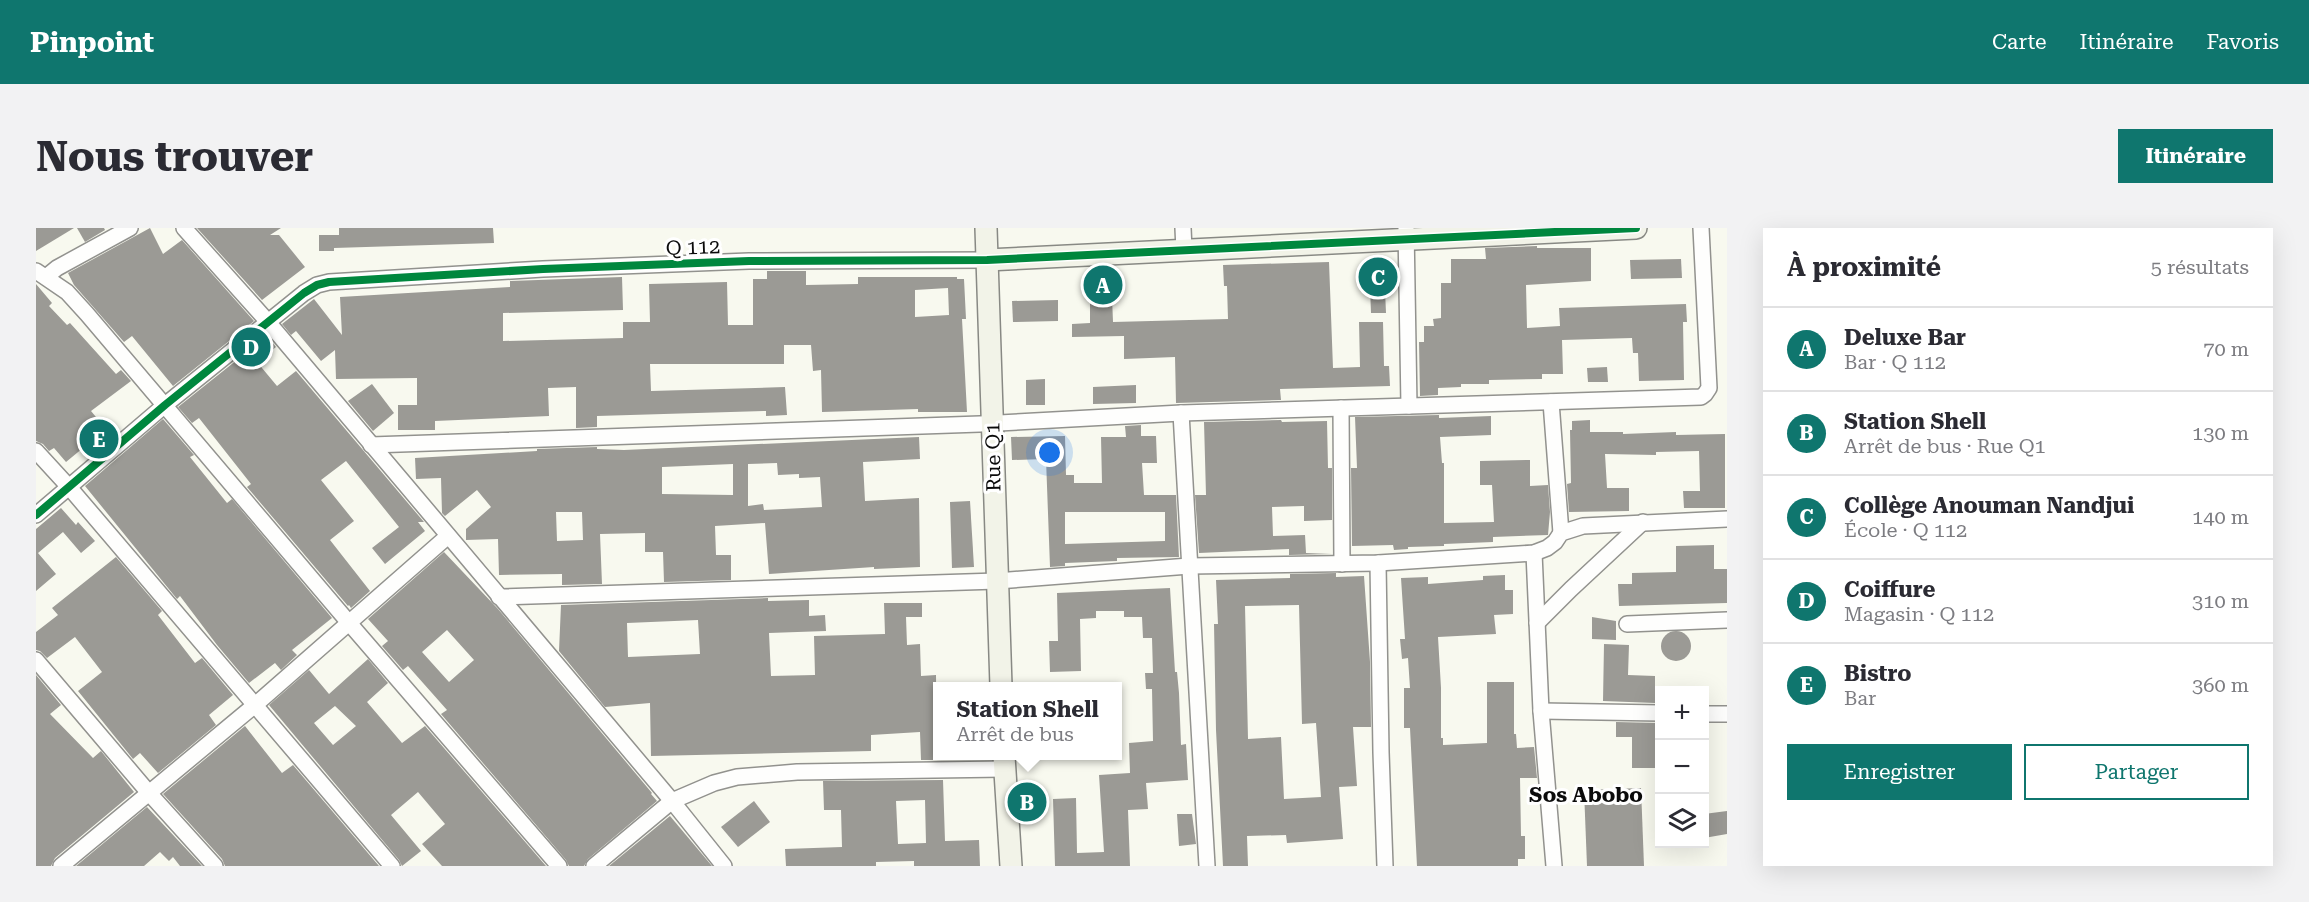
<!DOCTYPE html>
<html lang="fr">
<meta charset="utf-8">
<style>
:root{--surface:#fff;--page:#f2f2f3;--text:#2b2b33;--muted:#7c7c81;--line:#e1e1e2;--accent:#0f766e}
body{margin:0;font-family:"Roboto Serif",serif;background:var(--page);color:var(--text)}
.controls{position:absolute;right:18px;bottom:18px;display:grid;overflow:hidden;border-radius:0px;box-shadow:0 6px 24px #0002}
.controls button{width:54px;height:54px;display:grid;place-items:center;padding:0;border:0;border-bottom:2px solid var(--line);background:var(--surface);color:var(--text);font:30px sans-serif}
.you{position:absolute;left:1014px;top:225px;width:21px;height:21px;margin:-15px;border:4px solid #fff;border-radius:50%;background:#1a73e8;box-shadow:0 0 0 9px #1a73e833}
.badge{display:grid;place-items:center;width:39px;height:39px;border-radius:50%;background:var(--accent);color:#fff;font-size:20px;font-weight:700}
.pin{position:absolute;translate:-50% -50%;border:3px solid #fff;box-shadow:0 2px 6px #0006}
.popup{position:absolute;left:897px;top:454px;width:189px;height:78px;box-sizing:border-box;display:grid;place-content:center;border-radius:0px;background:var(--surface);filter:drop-shadow(0 2px 4px #0005);font-size:20px;white-space:nowrap;color:var(--muted)}
.popup b{font-size:22px;color:var(--text)}
.popup::after{content:'';position:absolute;left:50%;top:100%;margin-left:-12px;border:12px solid transparent;border-top-color:var(--surface)}
.list{margin:0;padding:0;list-style:none}
h2{display:flex;justify-content:space-between;align-items:center;height:78px;margin:0;padding:0 24px;font-size:26px}
h2 small{font-size:20px;font-weight:400;color:var(--muted)}
.list li{display:grid;grid-template-columns:39px 1fr auto;gap:18px;align-items:center;box-sizing:border-box;height:84px;padding:0 24px;border-top:2px solid var(--line)}
.list b{display:block;font-size:22px;white-space:nowrap}
.list p{margin:0;font-size:20px;white-space:nowrap;color:var(--muted)}
.list em{font-size:20px;font-style:normal;color:var(--muted)}
.actions{display:flex;gap:12px;padding:18px 24px}
.actions a{flex:1;padding:14px 0;border:2px solid var(--accent);border-radius:0px;text-align:center;font-size:21px;color:var(--accent)}
.actions .main{background:var(--accent);color:#fff}
.icon{flex:none;width:33px;height:33px;fill:none;stroke:currentColor;stroke-width:2;stroke-linecap:round;stroke-linejoin:round}
.map{position:relative;flex:none;width:1691px;height:638px;overflow:hidden;border-radius:0px}
header{display:flex;align-items:center;gap:36px;box-sizing:border-box;height:84px;padding:0 30px;background:var(--accent);color:#fff}
header strong{font-size:28px}
nav{display:flex;gap:33px;margin-inline-start:auto;font-size:21px}
.intro{display:flex;align-items:center;justify-content:space-between;box-sizing:border-box;height:144px;padding:0 36px}
h1{margin:0;font-size:42px}
.button{padding:15px 27px;border-radius:0px;background:var(--accent);color:#fff;font-size:21px;font-weight:700}
main{display:flex;gap:36px;padding:0 36px}
aside{flex:1;background:var(--surface);border-radius:0px;box-shadow:0 6px 24px #0002}
.map>svg:first-child{display:block}
</style>
<header>
<strong>Pinpoint</strong>
<nav><a>Carte</a><a>Itinéraire</a><a>Favoris</a></nav>
</header>
<div class="intro"><h1>Nous trouver</h1><a class="button">Itinéraire</a></div>
<main>
<div class="map">
<svg width="1691" height="638" viewBox="0 0 1691 638">
<rect width="100%" height="100%" fill="#f8f9ef"/>
<g fill="#9b9a95" fill-rule="evenodd">
<path d="M0,0h38l-38,23z"/>
<path d="M41,0h27l1,2 -20,12z"/>
<path d="M114,0l13,26 19,-14 72,81 -81,65 -41,-50 -8,6 -50,-57 -6,-12z"/>
<path d="M161,0h84l-11,7h9l26,32 -43,33z"/>
<path d="M303,0h154l1,15 -160,5v3h-15v-16h20z"/>
<path d="M1501,18v2h54v33l-65,4 1,43 33,-2 -1,-18 127,-4 1,18h-4l1,58 -45,1 -1,-28h-5l-1,-15 -70,2 1,34h-21v5l-53,1v4h-28v3l-23,1v7l-18,1 -1,-54h5v-16h10l-1,-7 8,-1v-35h10v-24h35l-1,-11z"/>
<path d="M1645,31l1,19 -51,1 -1,-19z"/>
<path d="M1293,34l4,106 27,-1 -1,-45h24l1,44h5l1,20 -110,3 1,11 -105,3 -1,-46 -51,2v-23l-52,1v-13l18,-1v-51h21l2,50 115,-3 -1,-33h-3l-1,-21z"/>
<path d="M1329,39h19l2,46h-15l-1,-26h-4z"/>
<path d="M731,43h39v14l52,-1v-7h99v2h7l2,40h-4l5,93h-49v-3l-96,3 -1,-42 -8,1 -2,-26h-27v19h-134l1,27 134,-4 2,28 -21,1v-5l-169,5v11l-21,1v-41l-28,1 1,28 -114,5v9h-37v-25h19v-27l-81,1 -1,-29 -14,11 -25,-30 -5,4 -9,-11 32,-25 28,36 -2,-38 170,-10v-6l112,-4 1,33 -120,3v28l120,-3v-16h27l-1,-38 78,-2 1,43h25v-46h14zM912,60l1,27 -34,2v-27z"/>
<path d="M0,56l16,19 -3,3 18,19 3,-2 46,51 5,-4 10,11 -40,30 15,18 -40,33 -12,-14 -5,3 -6,-7 -7,-3z"/>
<path d="M1022,72v21l-45,1 -1,-21z"/>
<path d="M231,108l9,11 -19,15 20,24 19,-15 128,151h-6l7,9 -40,33 -13,-16 27,-21 -53,-66 -25,19 33,41 -24,19 40,51 -19,17 -2,-3 -1,1 -101,-119 4,-3 -52,-66 -7,5 -14,-16z"/>
<path d="M1571,139l1,15h-20l-1,-14z"/>
<path d="M1009,151v26h-19v-25z"/>
<path d="M336,156l22,29 -21,18 -25,-30z"/>
<path d="M1100,157v18l-43,1v-17z"/>
<path d="M1403,187v3l52,-2v19l-51,2 2,26h2v60l50,-1 -2,-37h-12v-24l50,-1v26l18,-1 2,27 -2,23 -55,2v5l-49,2v2l-36,1v2l-14,1 -1,-5 -41,1 -1,-78h6l-2,-51z"/>
<path d="M127,191l31,36 -4,2 37,46 5,-4 100,119 -40,32 5,5 -16,15 -6,-7 -26,20 -32,-38 -37,-49 -3,3 -92,-113z"/>
<path d="M1245,192l1,2 45,-1 1,47h4v52l-28,1v-15l-32,1 1,29 32,-1 1,18 26,1 -43,1v-6l-90,4 -4,-58h11l-2,-73z"/>
<path d="M1554,192v12h33v2l53,-2v3l49,-1v74h-41l-1,-17h17l-1,-40 -43,1v3l-51,-1 2,34h22v23l-60,1 -2,-28 4,-1 -1,-53h2v-9z"/>
<path d="M1105,197v11h15l1,27h-15l2,32h32l3,62 -62,1v3l-52,2v3l-15,1 -4,-108 -34,1 -1,-23 54,-1 1,39h8v8h28l-1,-46h25l-1,-11zM1029,284h100v29l-100,3z"/>
<path d="M883,209l1,22 -57,3 2,39 54,-3 1,69 -46,2v-2l-105,7 -4,-51 -50,3 1,29h15v25l-67,2 -1,-30h-18v-19l-45,1 2,50 -40,1v-11l-63,1 -1,-36 -32,1v-11l25,-22 -14,-17 -32,26 -3,-3 -1,-35 -25,1 -1,-21 122,-7v-2l60,-2v2l27,1zM741,235l1,12 21,-1v4l21,-1 2,30 -58,3 -1,-6 -15,2v-42zM697,236v31l-71,-1v-27zM520,284h26l1,28 -26,1z"/>
<path d="M934,273l4,66 -22,1 -2,-66z"/>
<path d="M25,280l15,17 2,-3 17,19 -14,12 -18,-21 -25,21 18,21 -20,17v-62z"/>
<path d="M1678,317v24h13v34l-108,3 -1,-22h14v-11l44,-1v-26z"/>
<path d="M408,324l54,57 154,184 -1,1 6,7 -69,58 -4,7h-15l-3,-6 -125,-146 6,-4 -39,-44 -5,4 -21,-24 6,-5 -20,-22zM411,402l27,30 -25,22 -27,-30z"/>
<path d="M80,329l46,54 -4,4 37,48 7,-5 31,37 -24,20 7,10 -58,48 -18,-20 -7,6 -55,-68 24,-19 -27,-35 -28,21 -7,-7 -4,-1v-18l22,-17 -6,-7z"/>
<path d="M1300,345v4l28,-1 6,86 1,65h-18l4,59 -18,1 4,52 -56,4 -1,-8 -39,1 1,30h-25l-7,-136 -2,-106h4l-2,-44 74,-2v-4zM1263,377l3,119 14,-1 5,74 -37,2 -3,-62 -33,2 -3,-133z"/>
<path d="M1469,347v15h8v24l-19,1 2,19 -58,3 3,51v50h2v7l44,-2v-61h27v52h2l1,14 17,-1 3,31h-17l1,58h4v23h-7v7h-101l-7,-138h-6v-40h6l-2,-30 -6,1 -2,-20h5l-4,-61 27,-1v7l55,-4v-4z"/>
<path d="M1134,360l5,84h2l2,21 2,52 5,-1 2,36 -42,3 2,26 -20,1 2,56h-75l-2,-67 23,-1 1,55 27,-1 -5,-77 31,-2 -1,-30 24,-2 -1,-52h-6l-1,-16h8l-1,-35h-9l-1,-21h-18v-6h-28v7l-16,1 1,52 -31,1 -1,-31h9l-1,-48z"/>
<path d="M732,370v3l41,-1v16l16,-1 1,16 -57,2 2,43 44,-1 -1,-39 71,-2 -1,-31h38v14h-16l1,28 13,-1 1,32 15,-1 1,85h-16l-1,-28 -49,3v16l-220,5 -1,-53 -45,4 -46,-56 2,-46zM662,392l2,34 -72,3 -1,-34z"/>
<path d="M1556,389l24,4v19l-24,-1z"/>
<circle cx="1640" cy="418" r="15"/>
<path d="M1568,416l25,1 -1,30 27,1v27l-52,-2z"/>
<path d="M332,431l20,24 -21,19 35,41 23,-17 121,140h-104l-20,-22 23,-20 -27,-32 -27,23 30,36 -19,15 -3,-6 -130,-155 40,-35 20,24zM299,478l21,20 -23,19 -19,-22z"/>
<path d="M0,447l25,30 -11,9 43,44 8,-7 33,41 -79,66 -4,8h-15z"/>
<path d="M1580,494l43,1v45h-27v-31h-16z"/>
<path d="M209,498l37,47 11,-8 86,101h-154l-3,-7 -59,-65z"/>
<path d="M907,552l2,61 34,-1 1,26h-66v-5l-38,1v4h-90l-1,-17 57,-2 -1,-37h-17l-1,-29zM889,572l1,43 -28,1 -2,-43z"/>
<path d="M1605,560l3,78h-57l-3,-76z"/>
<path d="M718,573l16,21 -32,25 -17,-20z"/>
<path d="M111,579l55,59h-22l-7,-9 -4,4 -9,-9 -16,14h-68z"/>
<path d="M1691,583v23l-23,4v-24z"/>
<path d="M1141,586h15l4,30 -17,2z"/>
<path d="M634,588l42,50h-103z"/>
</g>
<g fill="none" stroke-linecap="round" stroke-linejoin="round">
<defs>
<g id="street">
<path d="M148,0l84,94 142,168 262,311 52,65"/>
<path d="M1147,0l1,22"/>
<path d="M1370,0l3,178"/>
<path d="M0,43l31,21 20,22 263,310 209,242"/>
<path d="M10,49l11,-9 73,-40"/>
<path d="M1515,174l10,131"/>
<path d="M1305,180l1,156"/>
<path d="M1145,185l26,453"/>
<path d="M335,217l609,-21 201,-11 520,-16 4,-3 4,-6 -8,-160"/>
<path d="M0,223l33,36 323,379"/>
<path d="M0,287l129,-110 139,-112 13,-8 12,-3 214,-13 206,-8 238,-1"/>
<path d="M1498,325l7,158 13,155"/>
<path d="M1342,335l3,189 4,114"/>
<path d="M463,369l498,-16 192,-15 189,-3 156,-10 13,-5 8,-6 6,-9 22,-7 144,-7"/>
<path d="M1501,395l34,-34 72,-67"/>
<path d="M1591,396l100,-4"/>
<path d="M0,432l113,133 66,73"/>
<path d="M1505,483l119,2"/>
<path d="M1668,486h23"/>
<path d="M25,638l194,-161 193,-169"/>
<path d="M558,638l78,-65 42,-18 23,-6 60,-5 207,-3"/>
</g>
<g id="secondary">
<path d="M950,0l15,458"/>
<path d="M951,32l649,-32"/>
<path d="M968,528l7,110"/>
</g>
</defs>
<use href="#street" stroke="#92928e" stroke-width="18"/>
<use href="#secondary" stroke="#888984" stroke-width="24"/>
<use href="#street" stroke="#fefefd" stroke-width="15"/>
<use href="#secondary" stroke="#f2f3e8" stroke-width="21"/>
<defs>
<path id="cycleway" d="M0,287l129,-110 139,-112 13,-8 12,-3 214,-13 206,-8 238,-1 649,-32"/>
</defs>
<use href="#cycleway" stroke="#fff" stroke-width="11"/>
<use href="#cycleway" stroke="#00873e" stroke-width="8"/>
</g>
<g text-anchor="middle" stroke-width="6" stroke-linejoin="round" paint-order="stroke">
<g font-size="20" fill="#0b0b0b" stroke="#fff">
<text transform="translate(657 19) rotate(-2)" y="7">Q 112</text>
<text transform="translate(957 229) rotate(-91)" y="7">Rue Q1</text>
</g>
<g font-size="21" font-weight="bold" fill="#0b0b0b" stroke="#fff">
<text x="1550" y="574">Sos Abobo</text>
</g>
</g>
</svg>
<div class="controls">
<button>+</button>
<button>−</button>
<button><svg class="icon" aria-label="layers" viewBox="0 0 24 24"><path d="M12 4l9 5-9 5-9-5zM3 14l9 5 9-5"/></svg></button>
</div>
<div class="you"></div>
<div class="pin badge" style="left:1067px;top:57px">A</div>
<div class="pin badge" style="left:991px;top:574px">B</div>
<div class="popup"><b>Station Shell</b>Arrêt de bus</div>
<div class="pin badge" style="left:1342px;top:49px">C</div>
<div class="pin badge" style="left:215px;top:119px">D</div>
<div class="pin badge" style="left:63px;top:211px">E</div>
</div>
<aside>
<h2>À proximité<small>5 résultats</small></h2>
<ul class="list">
<li><span class="badge">A</span><div><b>Deluxe Bar</b><p>Bar · Q 112</p></div><em>70 m</em></li>
<li><span class="badge">B</span><div><b>Station Shell</b><p>Arrêt de bus · Rue Q1</p></div><em>130 m</em></li>
<li><span class="badge">C</span><div><b>Collège Anouman Nandjui</b><p>École · Q 112</p></div><em>140 m</em></li>
<li><span class="badge">D</span><div><b>Coiffure</b><p>Magasin · Q 112</p></div><em>310 m</em></li>
<li><span class="badge">E</span><div><b>Bistro</b><p>Bar</p></div><em>360 m</em></li>
</ul>
<div class="actions"><a class="main">Enregistrer</a><a>Partager</a></div>
</aside>
</main>
